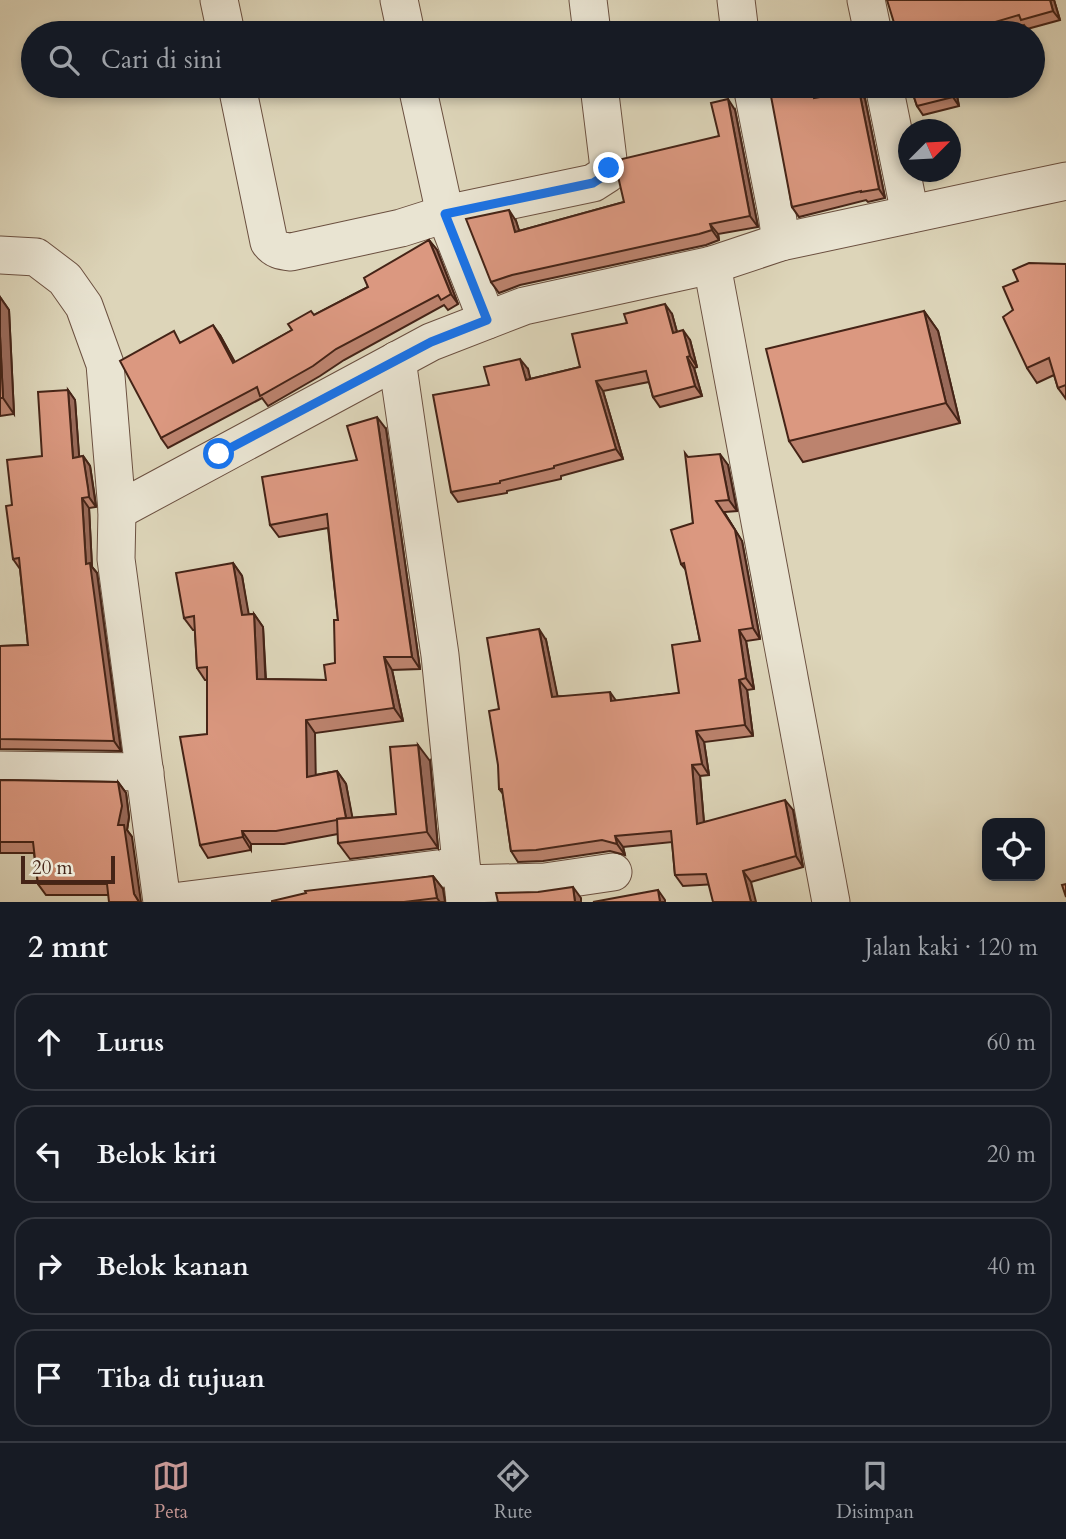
<!DOCTYPE html>
<html lang="id">
<meta charset="utf-8">
<style>
:root{--surface:#171b24;--page:#242831;--text:#f1f3f6;--muted:#9ea1a6;--line:#363941;--accent:#c59692}
body{margin:0;font-family:Cardo,serif;background:var(--page);color:var(--text)}
.controls{position:absolute;right:21px;bottom:21px;display:grid;overflow:hidden;border-radius:14px;box-shadow:0 4px 10px #0003}
.controls button{width:63px;height:63px;display:grid;place-items:center;padding:0;border:0;border-bottom:2px solid var(--line);background:var(--surface);color:var(--text);font:35px sans-serif}
.compass{position:absolute;left:898px;top:119px;width:63px;height:63px;border-radius:50%;background:var(--surface);box-shadow:0 4px 10px #0003;rotate:66deg}
.scale{position:absolute;left:21px;bottom:18px;width:94px;box-sizing:border-box;padding-left:7px;border:4px solid #452417;border-top:0;font-size:19px;line-height:24px;white-space:nowrap;color:#452417;-webkit-text-stroke:5px #e9e4d2;paint-order:stroke}
.stop{position:absolute;width:21px;height:21px;margin:-16px;border:5px solid #1a73e8;border-radius:50%;background:#fff}
.stop.end{background:#1a73e8;border-color:#fff;box-shadow:0 2px 7px #0008}
.list{margin:0;padding:0;list-style:none}
h2{display:flex;justify-content:space-between;align-items:center;height:91px;margin:0;padding:0 28px;font-size:30px}
h2 small{font-size:23px;font-weight:400;color:var(--muted)}
.list li{display:grid;grid-template-columns:46px 1fr auto;gap:21px;align-items:center;box-sizing:border-box;height:98px;margin:0 14px 14px;padding:0 14px;border:2px solid var(--line);border-radius:21px}
.list b{display:block;font-size:26px;white-space:nowrap}
.list em{font-size:23px;font-style:normal;color:var(--muted)}
.icon{flex:none;width:38px;height:38px;fill:none;stroke:currentColor;stroke-width:2;stroke-linecap:round;stroke-linejoin:round}
.map{position:relative;flex:none;width:1066px;height:902px;overflow:hidden}
.search{position:absolute;background:var(--surface);box-shadow:0 4px 10px #0003;left:21px;right:21px;top:21px;height:77px;display:flex;align-items:center;gap:18px;box-sizing:border-box;padding:0 24px;border-radius:38px;color:var(--muted);font-size:26px}
.sheet{height:539px;background:var(--surface)}
nav{display:flex;justify-content:space-around;align-items:center;box-sizing:border-box;height:98px;border-top:2px solid var(--line);background:var(--surface);font-size:19px;color:var(--muted)}
nav a{display:grid;justify-items:center;gap:4px}
nav .on{color:var(--accent)}
.map>svg:first-child{display:block}
</style>
<div class="map">
<svg width="1066" height="902" viewBox="0 0 1066 902">
<rect width="100%" height="100%" fill="#ddd5b9"/>
<filter id="stains"><feTurbulence type="fractalNoise" baseFrequency=".00286" numOctaves="4"/><feColorMatrix values="0 0 0 0 .2 0 0 0 0 .09 0 0 0 0 .02 0 0 0 .5 -.17"/></filter>
<radialGradient id="worn" r=".72"><stop offset=".6" stop-color="#630" stop-opacity="0"/><stop offset="1" stop-color="#630" stop-opacity=".3"/></radialGradient>
<g fill="none" stroke-linecap="round" stroke-linejoin="round">
<defs>
<g id="minor">
<path d="M219,0l7,33"/>
<path d="M399,0l7,33"/>
<path d="M588,0l4,33"/>
<path d="M736,0l4,33"/>
<path d="M866,0l7,33"/>
<path d="M237,86l32,156c6,8 12,9 22,10l110,-24 44,-14 148,-31 14,-9 2,-6 -10,-82"/>
<path d="M417,86l28,128 42,106"/>
<path d="M752,86l25,128 4,28"/>
<path d="M884,86l26,128"/>
<path d="M0,255l36,2 29,22 19,27 21,58 12,147 314,-169 93,-36 188,-41 69,-23 285,-61"/>
<path d="M712,265l119,637"/>
<path d="M397,360l43,295 25,247"/>
<path d="M117,511l-1,48 46,343"/>
<path d="M0,770l145,2"/>
<path d="M463,884l82,-2 68,-10"/>
<path d="M172,902l289,-36"/>
</g>
</defs>
<use href="#minor" stroke="#6b5040" stroke-width="39"/>
<use href="#minor" stroke="#e9e4d2" stroke-width="37"/>
</g>
<g fill="#bc836e" stroke="#452417" stroke-width="2">
<path d="M1054,0l6,20 -33,9 -3,-4 -28,8h-105z"/>
<path d="M773,86h43l3,11 40,-7 6,9 20,99 -17,4 -2,-2 -67,17 -7,-10z"/>
<path d="M907,86h48l4,20 -36,9 -6,-9 -3,-9z"/>
<path d="M735,110l23,117 -40,7 1,6 -13,5 -186,40 -21,8 -8,-11 25,-61 3,10 105,-29 95,-66z"/>
<path d="M429,240l8,10 21,54 -10,6 -4,-5 -100,55 -24,16 -52,30 -6,-8 -94,50 -7,-10 20,-96 39,-7 15,28 57,-33 22,-15 54,-28z"/>
<path d="M1066,264v135l-8,-11 -4,-13 -17,8 -10,-15z"/>
<path d="M0,297l9,13 5,104 -14,2z"/>
<path d="M924,311l14,20 22,92 -157,39 -14,-21z"/>
<path d="M672,314l5,18 13,8 7,27 -3,1 8,28 -42,11 -7,-10 -4,-15 -46,9 20,68 -62,17v3l-54,12v2l-49,9 -7,-10 38,-107 39,-16 2,10 50,-12z"/>
<path d="M68,390l7,10 4,57 4,-1 7,10 5,32 1,9 -7,1 3,59 5,6 24,178 -121,-2v-103l28,-1 -8,-76 -7,-10 -1,-54 30,-49z"/>
<path d="M386,429l34,240 -28,1 11,51 -88,12v42l22,-4 9,13 6,34 44,-4 34,-53 8,87 -88,11 -12,-16v-9l-54,10h-33v6l-43,8 -8,-13 7,-111v-54h-2l-8,-12 -2,-38h-2l-9,-12 49,-55 9,13 6,38h6l9,13 3,52 60,1 9,-17 3,-43 -10,-92 -49,9 -9,-12 87,-65z"/>
<path d="M688,457l40,8 9,46 -13,1 18,29 18,98 -14,2 8,48 -7,1 6,46 -49,6 5,33 -9,1 4,46 89,-12 10,57 -52,15 -68,4 -8,-11 -3,-33 -49,5 2,8 -15,-4 -67,10 -25,1 -7,-11 -8,-57 -4,-5v-80l47,-69 11,56 59,5 63,-8 21,-52 -14,-71 -5,-6 12,-41z"/>
<path d="M0,780l118,2 8,11 3,24 -2,13 5,7 -24,58h-62l-8,-11 -4,-31h-34z"/>
<path d="M433,876l10,13 2,13h-173z"/>
</g>
<g fill="#996a5a" stroke="#452417" stroke-width="2">
<path d="M1050,0h4l6,20 -7,-9z"/>
<path d="M812,86h4l5,22 -7,-10z"/>
<path d="M950,86h5l4,20 -6,-9z"/>
<path d="M859,90l6,9 20,99 -6,-9z"/>
<path d="M728,99l7,11 23,117 -8,-11z"/>
<path d="M509,210l7,11 7,21 -8,-10z"/>
<path d="M710,224l8,10 1,6 -7,-10z"/>
<path d="M429,240l8,10 21,54 -7,-10z"/>
<path d="M0,297l9,13 5,104 -11,-16 -3,-62z"/>
<path d="M665,304l7,10 8,29 -7,-10z"/>
<path d="M924,311l14,20 22,92 -14,-20z"/>
<path d="M213,325l7,10 21,38 -8,-10z"/>
<path d="M683,330l7,10 7,27 -7,-11z"/>
<path d="M687,357l7,11 8,28 -7,-10z"/>
<path d="M520,359l8,10 5,21 -7,-10z"/>
<path d="M596,381l7,10 20,68 -7,-10z"/>
<path d="M68,390l7,10 5,68 -7,-10z"/>
<path d="M377,417l9,12 34,240 -8,-12z"/>
<path d="M720,454l8,11 9,46 -8,-11z"/>
<path d="M83,456l7,10 6,41 -7,-10z"/>
<path d="M82,498l7,10 3,59 5,6 24,178 -7,-10 -28,-177z"/>
<path d="M724,512l18,29 18,98 -7,-11z"/>
<path d="M233,563l9,13 9,51 -9,-12z"/>
<path d="M254,614l9,13 3,65 -9,-13z"/>
<path d="M539,629l7,11 14,68 -8,-11z"/>
<path d="M739,630l7,11 8,48 -8,-11z"/>
<path d="M384,657l8,13 11,51 -9,-13z"/>
<path d="M739,680l8,10 6,46 -8,-11z"/>
<path d="M610,692l7,10 -6,-1z"/>
<path d="M306,720l9,13 1,56 -9,-12z"/>
<path d="M696,731l8,11 5,33 -7,-11z"/>
<path d="M418,745l12,16 8,87 -11,-16z"/>
<path d="M692,765l8,11 5,59 -8,-11z"/>
<path d="M337,771l9,13 9,47 -9,-13z"/>
<path d="M118,782l8,11 3,24 -2,13 5,7 9,65h-2l-5,-8 -16,-69z"/>
<path d="M785,800l8,10 10,57 -7,-11z"/>
<path d="M242,831l9,13v6l-8,-13z"/>
<path d="M615,836l8,11 2,8 -8,-11z"/>
<path d="M743,871l8,11 5,20h-5z"/>
<path d="M433,876l10,13 2,13h-5l-3,-4z"/>
<path d="M573,887l8,11v4h-6z"/>
<path d="M658,890l7,10v2h-5z"/>
</g>
<g fill="#db9880" stroke="#452417" stroke-width="2">
<path d="M887,0h163l3,11 -32,9 -2,-5 -61,18h-67l-1,-6 5,-1z"/>
<path d="M773,86h39l2,12 45,-8 20,99 -18,3v-1l-69,16 -22,-116 4,-1z"/>
<path d="M907,86h43l3,11 -36,9 -6,-18h-4z"/>
<path d="M728,99l22,117 -40,8 2,6 -13,4 -187,41 -21,7 -25,-63 43,-9 6,22 109,-30 -7,-30 5,-13 97,-23 -8,-33z"/>
<path d="M429,240l22,54 -10,6 -3,-5 -102,54 -23,17 -53,30 -3,-9 -96,51 -41,-77 54,-30 6,12 33,-18 20,38 59,-33 -4,-6 23,-13 3,4 54,-28 -4,-9z"/>
<path d="M1029,263l37,1v121l-8,3 -9,-30 -22,10 -24,-51 10,-7 -10,-23 15,-6 -5,-11z"/>
<path d="M665,304l8,29 10,-3 7,26 -3,1 8,29 -42,11 -7,-26 -50,10 20,68 -62,17v2l-54,13v2l-49,9 -18,-97 56,-10 -5,-18 36,-8 6,21 54,-13 -8,-33 55,-11 -3,-9z"/>
<path d="M924,311l22,92 -157,38 -23,-92z"/>
<path d="M0,336l3,62h-3z"/>
<path d="M68,390l5,68 10,-2 5,32 1,9 -7,1 4,66 4,-1 24,178 -114,-2v-93l28,-1 -9,-87 -6,1 -7,-53 6,-1 -5,-45 35,-4 -4,-64z"/>
<path d="M377,417l35,240h-28l10,51 -88,12 1,57 30,-6 9,47 -9,1v1l-61,11h-34l1,6 -43,8 -20,-108 27,-3v-67l-10,1 -3,-52 -10,2 -8,-45 57,-10 9,52 12,-1 3,65 69,1 -2,-15 11,-2 -1,-43h4l-11,-106 -57,11 -8,-48 95,-17 -10,-34z"/>
<path d="M685,453l3,4 32,-3 9,46 -13,1 19,29 18,98 -14,2 7,48 -7,2 6,45 -49,6 6,33 -10,1 5,59 88,-24 11,56 -53,15 8,31h-38l-7,-28 -31,1 -4,-44 -56,5 2,8 -15,-4 -66,10 -25,1 -9,-62h-3l-1,-24 -9,-54 10,-2 -12,-71 52,-9 13,68 58,-5 1,9 68,-8 -7,-48 28,-4 -16,-78 -3,1 -10,-34 22,-7z"/>
<path d="M418,745l9,87 -89,11 -1,-24 59,-5 -6,-67z"/>
<path d="M0,780l118,2 4,24 -4,19h6l10,69 5,8h-30l-2,-18h-69l-5,-42h-33z"/>
<path d="M433,876l4,22 -33,4h-132v-1l34,-8 -1,-2z"/>
<path d="M1066,884v13l-4,-12z"/>
<path d="M573,887l2,15h-77l-2,-9 42,-1z"/>
<path d="M658,890l2,12h-67z"/>
</g>
<g fill="none" stroke-linecap="round" stroke-linejoin="round">
<path stroke="#1a73e8" stroke-width="9" d="M219,454l212,-112 56,-22 -42,-106 148,-31 14,-9 2,-6"/>
</g>
<rect width="100%" height="100%" filter="url(#stains)"/>
<rect width="100%" height="100%" fill="url(#worn)"/>
</svg>
<div class="controls">
<button><svg class="icon" aria-label="locate" viewBox="0 0 24 24"><circle cx="12" cy="12" r="6"/><path d="M12 2v4M12 18v4M2 12h4M18 12h4"/></svg></button>
</div>
<svg class="compass" viewBox="-18 -18 36 36"><path d="M0-13l5 13h-10z" fill="#e53935"/><path d="M0 13l5-13h-10z" fill="#9ea1a6"/></svg>
<div class="scale">20 m</div>
<div class="stop" style="left:219px;top:454px"></div>
<div class="stop end" style="left:609px;top:168px"></div>
<div class="search"><svg class="icon" aria-label="search" viewBox="0 0 24 24"><circle cx="10" cy="10" r="6"/><path d="M15 15l6 6"/></svg>Cari di sini</div>
</div>
<section class="sheet">
<h2>2 mnt<small>Jalan kaki · 120 m</small></h2>
<ul class="list">
<li><svg class="icon" aria-label="ahead" viewBox="0 0 24 24"><path d="M12 20V5M6 11l6-6 6 6"/></svg><div><b>Lurus</b></div><em>60 m</em></li>
<li><svg class="icon" aria-label="left" viewBox="0 0 24 24"><path d="M17 20v-9H6M10 6l-5 5 5 5"/></svg><div><b>Belok kiri</b></div><em>20 m</em></li>
<li><svg class="icon" aria-label="right" viewBox="0 0 24 24"><path d="M7 20v-9h11M14 6l5 5-5 5"/></svg><div><b>Belok kanan</b></div><em>40 m</em></li>
<li><svg class="icon" aria-label="arrive" viewBox="0 0 24 24"><path d="M6 21V4h12l-3 4 3 4H6"/></svg><div><b>Tiba di tujuan</b></div></li>
</ul>
</section>
<nav>
<a class="on"><svg class="icon" aria-label="map" viewBox="0 0 24 24"><path d="M3 6l6-2 6 2 6-2v14l-6 2-6-2-6 2zM9 4v14M15 6v14"/></svg>Peta</a>
<a><svg class="icon" aria-label="directions" viewBox="0 0 24 24"><path d="M12 3l9 9-9 9-9-9zM9 14v-3h6M13 9l2 2-2 2"/></svg>Rute</a>
<a><svg class="icon" aria-label="saved" viewBox="0 0 24 24"><path d="M7 4h10v16l-5-4-5 4z"/></svg>Disimpan</a>
</nav>
